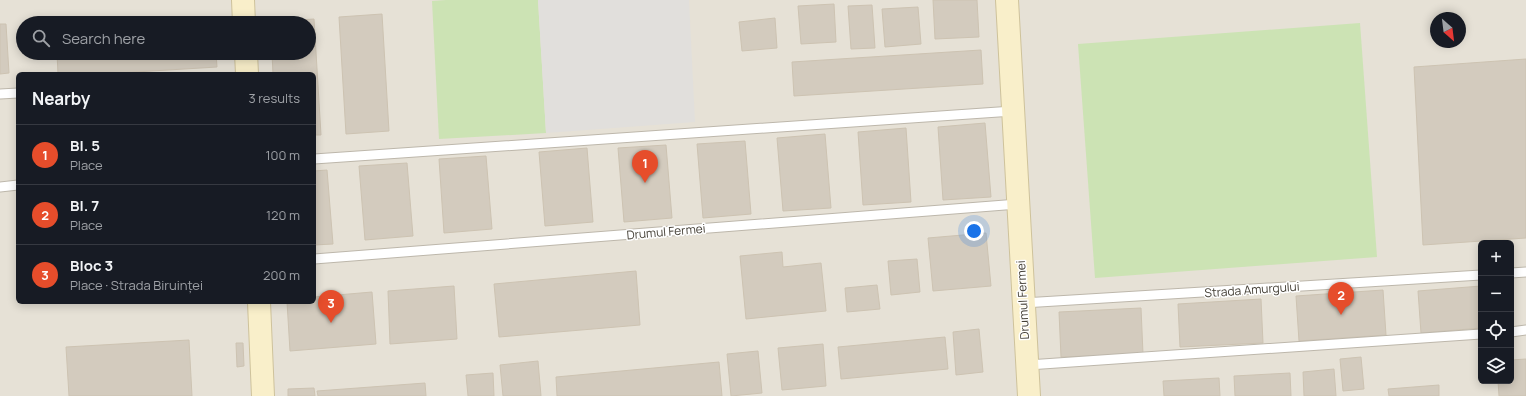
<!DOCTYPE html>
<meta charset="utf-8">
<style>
:root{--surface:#171b24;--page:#20242c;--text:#f1f3f6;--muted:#9ea1a6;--line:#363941;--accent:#e64d2b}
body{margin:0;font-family:Manrope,sans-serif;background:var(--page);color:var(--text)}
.controls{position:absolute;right:12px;bottom:12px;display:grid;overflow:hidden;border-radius:6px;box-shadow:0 2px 10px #0003}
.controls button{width:36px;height:36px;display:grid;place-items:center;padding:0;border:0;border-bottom:1px solid var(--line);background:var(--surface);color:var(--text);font:20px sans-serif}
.compass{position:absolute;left:1430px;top:12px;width:36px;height:36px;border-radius:50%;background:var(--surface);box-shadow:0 2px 10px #0003;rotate:152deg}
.you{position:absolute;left:974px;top:231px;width:14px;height:14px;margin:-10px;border:3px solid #fff;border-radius:50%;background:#1a73e8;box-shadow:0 0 0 6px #1a73e833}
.badge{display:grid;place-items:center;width:26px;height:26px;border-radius:50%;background:var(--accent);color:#fff;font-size:13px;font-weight:700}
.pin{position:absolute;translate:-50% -33px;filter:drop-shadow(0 1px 2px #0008)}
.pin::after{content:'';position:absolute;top:21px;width:14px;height:12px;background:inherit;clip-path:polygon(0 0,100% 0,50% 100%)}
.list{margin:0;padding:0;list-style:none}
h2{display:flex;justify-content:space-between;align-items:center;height:52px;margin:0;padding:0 16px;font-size:17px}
h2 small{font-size:13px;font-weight:400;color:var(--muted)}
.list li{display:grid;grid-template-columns:26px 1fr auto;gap:12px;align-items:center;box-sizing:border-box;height:60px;padding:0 16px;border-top:1px solid var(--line)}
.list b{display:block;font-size:15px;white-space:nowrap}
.list p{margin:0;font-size:13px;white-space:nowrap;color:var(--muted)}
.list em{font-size:13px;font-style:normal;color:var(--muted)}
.icon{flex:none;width:22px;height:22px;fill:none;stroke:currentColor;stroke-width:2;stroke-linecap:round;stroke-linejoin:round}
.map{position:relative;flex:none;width:1526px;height:396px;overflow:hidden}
.search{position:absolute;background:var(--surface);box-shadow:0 2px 10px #0003;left:16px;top:16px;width:300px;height:44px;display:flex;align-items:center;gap:10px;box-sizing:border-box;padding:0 14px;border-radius:22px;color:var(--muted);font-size:15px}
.panel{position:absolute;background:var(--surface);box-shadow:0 2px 10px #0003;left:16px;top:72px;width:300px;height:232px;border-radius:6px}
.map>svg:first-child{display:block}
</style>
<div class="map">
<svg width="1526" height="396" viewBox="0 0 1526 396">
<rect width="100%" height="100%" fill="#f2efe8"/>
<path fill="#e6e1d6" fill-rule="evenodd" d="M0,0h1526v396h-1526zM1436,18h24v24h-24zM23,23h286v30h-286zM18,74h296v228h-296zM1481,243h30v138h-30z"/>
<g fill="#cce3b4">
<path d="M446,0h92l8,133 -107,6 -7,-138z"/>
<path d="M1360,23l17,234 -282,21 -17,-234z"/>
</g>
<path fill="#e1dfdc" d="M538,0h151l6,122 -149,11z"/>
<g fill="#d3cbbe" stroke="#cdc3b2">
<path d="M933,0h44l2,37 -44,2z"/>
<path d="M834,4l2,38 -35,2 -3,-38z"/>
<path d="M872,5l3,43 -24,1 -3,-43z"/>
<path d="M918,7l3,37 -36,3 -3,-38z"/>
<path d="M382,14l7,117 -43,3 -7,-117z"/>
<path d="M214,17v6h-106z"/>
<path d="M775,18l2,30 -35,3 -3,-29z"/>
<path d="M314,19l7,116h-7v-61h-41l-1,-21h37v-30l-39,-1z"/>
<path d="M0,24h6l3,49 -9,1z"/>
<path d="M981,50l2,34 -189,12 -2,-34z"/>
<path d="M57,53h159l1,14 -114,7h-45z"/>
<path d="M1526,59v179l-103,7 -9,-178z"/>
<path d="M985,123l6,74 -48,3 -5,-73z"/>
<path d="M906,128l5,74 -48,3 -5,-73z"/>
<path d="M825,134l6,74 -48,3 -6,-73z"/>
<path d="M745,141l6,73 -48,4 -6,-74z"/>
<path d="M666,145l6,73 -48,4 -6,-74z"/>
<path d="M587,148l6,74 -48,4 -6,-74z"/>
<path d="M486,156l6,73 -48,4 -5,-74z"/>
<path d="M407,163l6,73 -48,4 -6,-74z"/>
<path d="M327,170l6,74 -19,1v-74z"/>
<path d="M986,233l5,53 -58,5 -5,-53z"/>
<path d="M782,252l1,15 38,-4 5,48 -80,8 -6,-63z"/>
<path d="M917,259l3,33 -29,3 -3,-34z"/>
<path d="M636,271l4,54 -141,12 -5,-53z"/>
<path d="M877,285l3,24 -33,3 -2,-24z"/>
<path d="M454,286l3,53 -67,5 -2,-53z"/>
<path d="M1481,286v42l-60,5 -3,-42z"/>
<path d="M1383,290l3,45 -87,6 -3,-45z"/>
<path d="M372,292l4,52 -86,7 -3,-49h27v-5z"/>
<path d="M1261,299l2,44 -83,4 -2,-43z"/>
<path d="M1141,308l2,46 -82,3 -2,-45z"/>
<path d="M979,329l4,43 -27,3 -3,-43z"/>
<path d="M945,337l3,32 -107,10 -3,-32z"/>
<path d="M189,340l3,56h-123l-3,-49z"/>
<path d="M236,343h7l1,23 -7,1z"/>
<path d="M823,344l3,42 -44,4 -4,-42z"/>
<path d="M758,351l4,42 -31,3 -4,-42z"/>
<path d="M1361,357l3,32 -21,2 -3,-32z"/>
<path d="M1526,359v37h-27l-1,-15h13v-21z"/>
<path d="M538,361l3,35h-38l-3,-31z"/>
<path d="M719,362l3,34h-165l-1,-19z"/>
<path d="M1334,369l2,27h-32l-1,-24z"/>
<path d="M493,373l1,23h-26l-2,-21z"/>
<path d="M1290,373l1,23h-56l-1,-20z"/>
<path d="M1219,378l1,18h-56l-1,-15z"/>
<path d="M425,383l1,13h-108l-1,-5z"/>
<path d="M1439,385v11h-50l-1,-7z"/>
<path d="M314,388l1,8h-27v-7z"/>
</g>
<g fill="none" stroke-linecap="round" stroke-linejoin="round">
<defs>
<g id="lane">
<path d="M0,94l18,-1"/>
<path d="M314,159l699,-48"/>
<path d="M0,187l18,-2"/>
<path d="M314,259l704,-55"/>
<path d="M1511,273l15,-1"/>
<path d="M1023,303l458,-28"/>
<path d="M1511,332l15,-2"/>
<path d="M1028,365l453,-31"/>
</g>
<g id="secondary">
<path d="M243,0l1,23"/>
<path d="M1007,0l22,396"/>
<path d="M246,53l1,21"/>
<path d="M259,302l4,94"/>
</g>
</defs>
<use href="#lane" stroke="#bdb7ab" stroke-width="11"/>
<use href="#secondary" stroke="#cec29b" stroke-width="24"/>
<use href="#lane" stroke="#fff" stroke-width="9"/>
<use href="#secondary" stroke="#f9efca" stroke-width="22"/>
</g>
<g text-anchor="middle" stroke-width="3" stroke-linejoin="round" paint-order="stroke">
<g font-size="12" fill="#454037" stroke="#fff">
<text transform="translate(666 232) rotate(-5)" y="4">Drumul Fermei</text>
<text transform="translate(1252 290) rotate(-4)" y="4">Strada Amurgului</text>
<text transform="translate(1023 300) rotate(-93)" y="4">Drumul Fermei</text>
</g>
</g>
</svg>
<div class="controls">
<button>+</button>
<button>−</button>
<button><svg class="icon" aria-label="locate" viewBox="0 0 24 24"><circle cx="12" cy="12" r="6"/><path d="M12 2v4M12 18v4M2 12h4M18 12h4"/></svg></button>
<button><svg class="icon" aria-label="layers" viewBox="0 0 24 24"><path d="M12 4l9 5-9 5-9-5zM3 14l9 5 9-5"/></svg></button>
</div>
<svg class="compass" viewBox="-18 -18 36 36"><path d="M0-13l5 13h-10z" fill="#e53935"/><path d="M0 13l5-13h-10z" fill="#9ea1a6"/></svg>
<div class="you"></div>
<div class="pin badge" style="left:645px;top:183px">1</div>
<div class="pin badge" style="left:1341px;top:315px">2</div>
<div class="pin badge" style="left:331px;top:323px">3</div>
<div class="search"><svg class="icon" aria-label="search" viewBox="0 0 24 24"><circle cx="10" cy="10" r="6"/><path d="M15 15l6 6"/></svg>Search here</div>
<section class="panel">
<h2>Nearby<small>3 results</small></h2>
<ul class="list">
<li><span class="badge">1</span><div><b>Bl. 5</b><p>Place</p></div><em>100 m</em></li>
<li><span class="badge">2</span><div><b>Bl. 7</b><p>Place</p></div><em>120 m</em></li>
<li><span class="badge">3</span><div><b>Bloc 3</b><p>Place · Strada Biruinței</p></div><em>200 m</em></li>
</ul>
</section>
</div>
